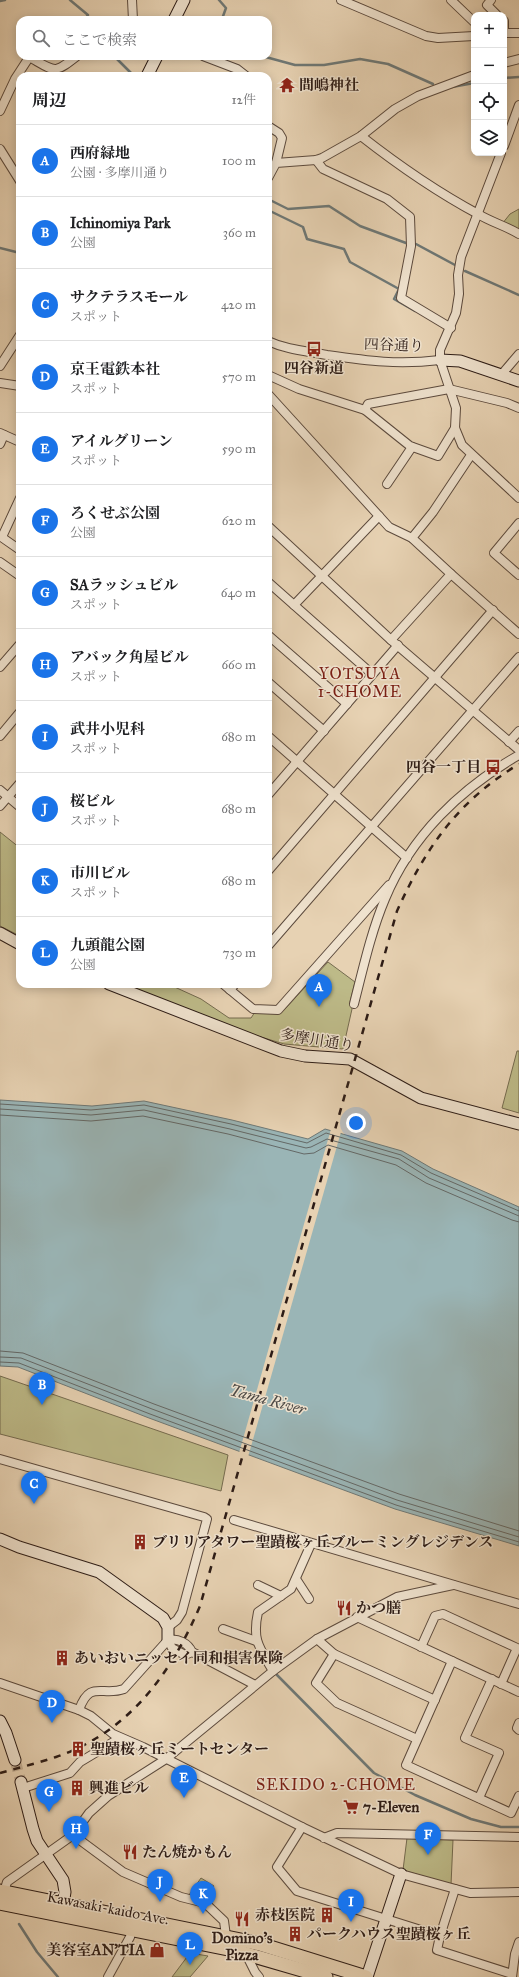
<!DOCTYPE html>
<html lang="ja">
<meta charset="utf-8">
<style>
:root{--surface:#fff;--page:#f6f6f6;--text:#202124;--muted:#757577;--line:#e0e0e0;--accent:#1a73e8}
body{margin:0;font-family:"IM FELL Great Primer","Noto Serif JP",serif;background:var(--page);color:var(--text)}
.controls{position:absolute;right:12px;top:12px;display:grid;overflow:hidden;border-radius:8px;box-shadow:0 2px 10px #0003}
.controls button{width:36px;height:36px;display:grid;place-items:center;padding:0;border:0;border-bottom:1px solid var(--line);background:var(--surface);color:var(--text);font:20px sans-serif}
.you{position:absolute;left:356px;top:1123px;width:14px;height:14px;margin:-10px;border:3px solid #fff;border-radius:50%;background:#1a73e8;box-shadow:0 0 0 6px #1a73e833}
.badge{display:grid;place-items:center;width:26px;height:26px;border-radius:50%;background:var(--accent);color:#fff;font-size:13px;font-weight:700}
.pin{position:absolute;translate:-50% -33px;filter:drop-shadow(0 1px 2px #0008)}
.pin::after{content:'';position:absolute;top:21px;width:14px;height:12px;background:inherit;clip-path:polygon(0 0,100% 0,50% 100%)}
.list{margin:0;padding:0;list-style:none}
h2{display:flex;justify-content:space-between;align-items:center;height:52px;margin:0;padding:0 16px;font-size:17px}
h2 small{font-size:13px;font-weight:400;color:var(--muted)}
.list li{display:grid;grid-template-columns:26px 1fr auto;gap:12px;align-items:center;box-sizing:border-box;height:72px;padding:0 16px;border-top:1px solid var(--line)}
.list b{display:block;font-size:15px;white-space:nowrap}
.list p{margin:0;font-size:13px;white-space:nowrap;color:var(--muted)}
.list em{font-size:13px;font-style:normal;color:var(--muted)}
.icon{flex:none;width:22px;height:22px;fill:none;stroke:currentColor;stroke-width:2;stroke-linecap:round;stroke-linejoin:round}
.map{position:relative;flex:none;width:519px;height:1977px;overflow:hidden}
.search{position:absolute;background:var(--surface);box-shadow:0 2px 10px #0003;left:16px;top:16px;width:256px;height:44px;display:flex;align-items:center;gap:10px;box-sizing:border-box;padding:0 14px;border-radius:12px;color:var(--muted);font-size:15px}
.panel{position:absolute;background:var(--surface);box-shadow:0 2px 10px #0003;left:16px;top:72px;width:256px;height:916px;border-radius:12px}
.map>svg:first-child{display:block}
</style>
<div class="map">
<svg width="519" height="1977" viewBox="0 0 519 1977">
<rect width="100%" height="100%" fill="#e7d2b3"/>
<filter id="stains"><feTurbulence type="fractalNoise" baseFrequency=".005" numOctaves="4"/><feColorMatrix values="0 0 0 0 .2 0 0 0 0 .09 0 0 0 0 .02 0 0 0 .5 -.17"/></filter>
<radialGradient id="worn" r=".72"><stop offset=".6" stop-color="#630" stop-opacity="0"/><stop offset="1" stop-color="#630" stop-opacity=".3"/></radialGradient>
<g fill="#bdba88" stroke="#756b4f">
<path d="M519,209v22l-17,-7 8,-10z"/>
<path d="M0,832l20,16v88l-20,-10z"/>
<path d="M328,962l27,20 -5,20 2,7 -9,40 -59,-5 -33,-10 -127,-50h44l33,15 28,19h22l4,-6 24,1 6,-4z"/>
<path d="M517,1051h2v62l-17,-5z"/>
<path d="M0,1376l228,79 -7,36 -221,-57z"/>
<path d="M407,1838l46,2 -2,45 -48,-15z"/>
<path d="M201,1878l13,8 -10,13 -15,-4z"/>
<path d="M190,1953l18,3 -18,21h-18z"/>
</g>
<path fill="#9ab5b6" stroke="#6e7876" d="M0,1100l92,6 52,-5 88,19 76,19 17,-10 77,22 31,18 86,38v339l-124,-37 -246,-91 -131,-51 -18,-1z"/>
<path fill="#e7d2b3" d="M331,1129l10,3 -93,325 -9,-4z"/>
<g fill="none" stroke-linecap="round" stroke-linejoin="round">
<g stroke="#646866" stroke-width="1">
<path d="M0,1104l91,6 53,-5 87,19 76,19 19,-10 75,22 30,18 88,38"/>
<path d="M0,1109l91,6 53,-5 86,19 76,19 5,-1 16,-8 72,20 30,19 90,38"/>
<path d="M0,1115l91,6 52,-5 85,18 76,20 10,-1 14,-8 68,20 30,18 86,37 7,2"/>
<path d="M0,1351l23,2 131,51 245,90 120,37"/>
<path d="M0,1357l21,1 131,51 245,91 122,37"/>
<path d="M0,1362l19,1 131,51 246,91 123,37"/>
</g>
<g stroke="#6e7876" stroke-width="2.5">
<path d="M70,0l18,15 -4,5"/>
<path d="M219,0l7,8 -4,11 3,1"/>
<path d="M0,1l5,-1"/>
<path d="M114,56l20,20"/>
<path d="M262,56l33,9h29l36,-6 28,5 45,20"/>
<path d="M504,78l15,-1"/>
<path d="M452,87l22,-4"/>
<path d="M268,199l20,10 41,-3 31,20 46,17"/>
<path d="M268,210l35,17 4,12 37,10 6,13 49,27 -5,10 21,12"/>
<path d="M416,244l39,21"/>
<path d="M0,248l20,5"/>
<path d="M465,271l54,24"/>
<path d="M277,1675l97,98 41,22 56,24 30,8h18"/>
<path d="M19,1924l18,28 21,25"/>
</g>
<path stroke="#c2ae94" stroke-width="11" stroke-dasharray="11 5.5" stroke-linecap="butt" d="M15,1760l6,22"/>
<defs>
<g id="street">
<path d="M132,0l1,20"/>
<path d="M341,0l85,36 12,2 36,-2"/>
<path d="M451,0l23,22"/>
<path d="M491,0l-4,5 10,10"/>
<path d="M504,21v12"/>
<path d="M504,33h15"/>
<path d="M203,56l34,13 9,7"/>
<path d="M504,63l15,-4"/>
<path d="M0,111l15,-32 13,-20 3,-1c25,14 23,16 46,-2"/>
<path d="M268,126l11,7 3,5 -6,25"/>
<path d="M361,136c37,29 76,56 117,78 13,8 28,12 41,20"/>
<path d="M504,146l15,-41"/>
<path d="M0,149l20,32"/>
<path d="M501,153l-40,104 -3,18 1,19 -3,19 -16,37v10l16,48 -1,20 7,17 57,53"/>
<path d="M316,160l7,9 64,30 23,18 1,29 -10,52 50,30"/>
<path d="M268,178l8,-15 40,-3 6,-2 39,-22 34,-27 23,-13 56,-21"/>
<path d="M268,341c19,9 39,10 59,14 42,6 71,10 113,5"/>
<path d="M0,366l20,-31"/>
<path d="M502,374l17,-20"/>
<path d="M268,375l31,14 66,21 45,36 28,10 17,-28"/>
<path d="M0,383l20,3"/>
<path d="M268,394l121,133 23,11 39,36"/>
<path d="M365,410l3,-6 81,-15 58,14 12,5"/>
<path d="M0,433l20,9"/>
<path d="M0,444l4,-9"/>
<path d="M387,484l25,-37"/>
<path d="M519,523l-25,30 25,22"/>
<path d="M268,526l123,114 128,110"/>
<path d="M0,536l20,14"/>
<path d="M2,537l18,-39"/>
<path d="M412,538l21,-26 38,-57"/>
<path d="M0,562l20,14"/>
<path d="M268,582l104,92"/>
<path d="M294,605l85,-89"/>
<path d="M268,635l79,69"/>
<path d="M391,640l60,-66 68,60"/>
<path d="M0,667l20,-23"/>
<path d="M268,682l56,49"/>
<path d="M0,736l20,-24"/>
<path d="M268,736l139,122"/>
<path d="M509,742l10,-11"/>
<path d="M0,790l20,17"/>
<path d="M268,795l130,-150"/>
<path d="M0,806l20,-23"/>
<path d="M268,871l225,-261"/>
<path d="M268,946l251,-289"/>
<path d="M223,984l30,25 25,1 111,-125"/>
<path d="M230,990l5,-6"/>
<path d="M354,1004c9,-35 17,-72 31,-105 26,-63 76,-111 134,-144"/>
<path d="M0,1459l204,58 3,2 -25,93 -5,8 -9,7"/>
<path d="M234,1520l285,84"/>
<path d="M296,1579l13,20"/>
<path d="M258,1585l23,11"/>
<path d="M357,1617l162,75"/>
<path d="M223,1629l33,12"/>
<path d="M317,1639l17,15 101,46"/>
<path d="M168,1640l4,8 13,7 7,-3 8,4 55,29"/>
<path d="M421,1647l14,-31 8,-2 74,34 -16,36"/>
<path d="M334,1654l-18,29 21,20 80,36"/>
<path d="M452,1661l-46,104 105,48 8,-17"/>
<path d="M273,1671c-14,-24 -21,-31 -15,-59l33,-23 20,-45"/>
<path d="M0,1683l79,27 12,6 22,18 30,13 159,80 99,47 69,19 49,-1"/>
<path d="M79,1710c11,-31 23,-13 45,-21l44,-49c10,-2 20,3 24,12"/>
<path d="M519,1723l-2,5 2,2"/>
<path d="M23,1788l47,-15 10,-11 40,-24"/>
<path d="M479,1798l20,-45 -34,-15 27,-59"/>
<path d="M302,1827l-25,40 20,24 143,45 -3,14 75,24"/>
<path d="M73,1835l50,37 58,25 24,6 19,18 2,15 4,3"/>
<path d="M324,1838l13,-5 182,4"/>
<path d="M4,1892l3,-10 66,-47 16,-22 19,-17 58,-37 107,-88 44,-32 80,-42 56,-12"/>
<path d="M440,1936l15,-47"/>
<path d="M245,1952l10,20 4,5"/>
<path d="M108,1977l22,-40 2,-8"/>
<path d="M512,1977l3,-23 4,-12"/>
</g>
<g id="secondary">
<path d="M174,20l10,-20"/>
<path d="M147,76l10,-20"/>
<path d="M440,360l20,1 59,20"/>
<path d="M0,933l20,11"/>
<path d="M109,984l172,67 24,5 45,3 71,39 98,26"/>
<path d="M0,1539l19,8 80,25 64,46 5,9v13"/>
<path d="M0,1721l6,12 9,27"/>
<path d="M21,1782l12,47 4,12 26,39 2,12 -3,19"/>
<path d="M367,1977l34,-103"/>
</g>
<g id="primary">
<path d="M0,1891l260,53 106,33"/>
<path d="M0,1903l233,47 93,27"/>
</g>
</defs>
<use href="#street" stroke="#5c4a3d" stroke-width="10"/>
<use href="#secondary" stroke="#2d1c16" stroke-width="13"/>
<use href="#primary" stroke="#2d1c16" stroke-width="15"/>
<use href="#street" stroke="#efe2ce" stroke-width="8"/>
<use href="#secondary" stroke="#efe2ce" stroke-width="11"/>
<use href="#primary" stroke="#e7d2b3" stroke-width="13"/>
<path stroke="#2d1c16" stroke-width="2.5" stroke-dasharray="7 7" stroke-linecap="butt" d="M0,1773c18,-5 38,-10 56,-16 73,-25 115,-83 144,-151l197,-695c29,-64 61,-110 122,-147"/>
</g>
<defs>
<symbol id="temple-bare" viewBox="-9 -9 18 18"><path d="M0-6L5-2H3V0L6.5 2.5H4V6H1.5V3h-3V6H-4V2.5H-6.5L-3 0V-2H-5Z" fill="#8f2418" stroke="#efe2ce" stroke-width="2.5" paint-order="stroke"/></symbol>
<symbol id="bus-bare" viewBox="-9 -9 18 18"><path d="M-5-6H5V4H4V6H2V4H-2V6H-4V4H-5ZM-3.5-4V0h7V-4ZM-3.5 1.2v1.5H-2V1.2ZM2 1.2v1.5H3.5V1.2Z" fill="#8f2418" stroke="#efe2ce" stroke-width="2.5" paint-order="stroke"/></symbol>
<symbol id="building-bare" viewBox="-9 -9 18 18"><path d="M-4-6H4V6H1V3H-1V6H-4ZM-2.5-4.3h1.7v1.8h-1.7ZM.8-4.3h1.7v1.8H.8ZM-2.5-1h1.7V.8h-1.7ZM.8-1h1.7V.8H.8Z" fill="#8f2418" stroke="#efe2ce" stroke-width="2.5" paint-order="stroke"/></symbol>
<symbol id="restaurant-bare" viewBox="-9 -9 18 18"><path d="M-5-6h1v4h1v-4h1v4h1v-4h1v5L-1.5 .5V6h-2V.5L-5-1ZM5-6V6H3V1.5H1.5Q1.5-4 5-6Z" fill="#8f2418" stroke="#efe2ce" stroke-width="2.5" paint-order="stroke"/></symbol>
<symbol id="supermarket-bare" viewBox="-9 -9 18 18"><path d="M-6-5.5h2.5l.6 2H6L4.5 2H-2.5L-4.4-4H-6ZM-1.5 3.2a1.3 1.3 0 1 0 .1 0ZM3 3.2a1.3 1.3 0 1 0 .1 0Z" fill="#8f2418" stroke="#efe2ce" stroke-width="2.5" paint-order="stroke"/></symbol>
<symbol id="shop-bare" viewBox="-9 -9 18 18"><path d="M-5-2.5h2.3a2.7 3.5 0 0 1 5.4 0H5L5.5 6h-11ZM-1.5-2.5h3a1.5 2.3 0 0 0-3 0Z" fill="#8f2418" stroke="#efe2ce" stroke-width="2.5" paint-order="stroke"/></symbol>
</defs>
<g fill-rule="evenodd">
<use href="#temple-bare" x="276" y="74" width="22" height="22"/>
<use href="#bus-bare" x="303" y="338" width="22" height="22"/>
<use href="#bus-bare" x="482" y="756" width="22" height="22"/>
<use href="#building-bare" x="129" y="1531" width="22" height="22"/>
<use href="#restaurant-bare" x="333" y="1597" width="22" height="22"/>
<use href="#building-bare" x="51" y="1647" width="22" height="22"/>
<use href="#building-bare" x="67" y="1738" width="22" height="22"/>
<use href="#building-bare" x="66" y="1777" width="22" height="22"/>
<use href="#supermarket-bare" x="340" y="1796" width="22" height="22"/>
<use href="#restaurant-bare" x="119" y="1841" width="22" height="22"/>
<use href="#building-bare" x="316" y="1904" width="22" height="22"/>
<use href="#restaurant-bare" x="231" y="1908" width="22" height="22"/>
<use href="#building-bare" x="284" y="1923" width="22" height="22"/>
<use href="#shop-bare" x="146" y="1939" width="22" height="22"/>
</g>
<g text-anchor="middle" stroke-width="3" stroke-linejoin="round" paint-order="stroke">
<g font-size="15" font-weight="bold" fill="#2d1c16" stroke="#efe2ce" text-anchor="start">
<text x="299" y="90">間嶋神社</text>
<text x="314" y="373" text-anchor="middle">四谷新道</text>
<text x="481" y="772" text-anchor="end">四谷一丁目</text>
<text x="152" y="1547">ブリリアタワー聖蹟桜ヶ丘ブルーミングレジデンス</text>
<text x="356" y="1613">かつ膳</text>
<text x="74" y="1663">あいおいニッセイ同和損害保険</text>
<text x="90" y="1754">聖蹟桜ヶ丘ミートセンター</text>
<text x="89" y="1793">興進ビル</text>
<text x="363" y="1812">7-Eleven</text>
<text x="142" y="1857">たん焼かもん</text>
<text x="315" y="1920" text-anchor="end">赤枝医院</text>
<text x="307" y="1939">パークハウス聖蹟桜ヶ丘</text>
<text x="242" y="1943" text-anchor="middle">Domino's<tspan x="242" dy="17">Pizza</tspan></text>
<text x="145" y="1955" text-anchor="end">美容室AN'TIA</text>
</g>
<g font-size="15" fill="#2d1c16" stroke="#efe2ce">
<text transform="translate(394 345) rotate(2)" y="5">四谷通り</text>
<text transform="translate(317 1040) rotate(9)" y="5">多摩川通り</text>
<text transform="translate(108 1908) rotate(11)" y="5">Kawasaki-kaido Ave.</text>
</g>
<g font-size="16" letter-spacing="1" fill="#7a1f14" stroke="#efe2ce">
<text x="360" y="679">YOTSUYA<tspan x="360" dy="18">1-CHOME</tspan></text>
<text x="336" y="1790">SEKIDO 2-CHOME</text>
</g>
<g font-size="16" font-style="italic" fill="#4e4a46" stroke="#efe2ce">
<text transform="translate(268 1399) rotate(15)" y="6">Tama River</text>
</g>
</g>
<rect width="100%" height="100%" filter="url(#stains)"/>
<rect width="100%" height="100%" fill="url(#worn)"/>
</svg>
<div class="controls">
<button>+</button>
<button>−</button>
<button><svg class="icon" aria-label="locate" viewBox="0 0 24 24"><circle cx="12" cy="12" r="6"/><path d="M12 2v4M12 18v4M2 12h4M18 12h4"/></svg></button>
<button><svg class="icon" aria-label="layers" viewBox="0 0 24 24"><path d="M12 4l9 5-9 5-9-5zM3 14l9 5 9-5"/></svg></button>
</div>
<div class="you"></div>
<div class="pin badge" style="left:319px;top:1007px">A</div>
<div class="pin badge" style="left:42px;top:1405px">B</div>
<div class="pin badge" style="left:34px;top:1504px">C</div>
<div class="pin badge" style="left:52px;top:1723px">D</div>
<div class="pin badge" style="left:184px;top:1798px">E</div>
<div class="pin badge" style="left:428px;top:1855px">F</div>
<div class="pin badge" style="left:49px;top:1812px">G</div>
<div class="pin badge" style="left:76px;top:1849px">H</div>
<div class="pin badge" style="left:351px;top:1922px">I</div>
<div class="pin badge" style="left:160px;top:1902px">J</div>
<div class="pin badge" style="left:203px;top:1914px">K</div>
<div class="pin badge" style="left:190px;top:1965px">L</div>
<div class="search"><svg class="icon" aria-label="search" viewBox="0 0 24 24"><circle cx="10" cy="10" r="6"/><path d="M15 15l6 6"/></svg>ここで検索</div>
<section class="panel">
<h2>周辺<small>12件</small></h2>
<ul class="list">
<li><span class="badge">A</span><div><b>西府緑地</b><p>公園 · 多摩川通り</p></div><em>100 m</em></li>
<li><span class="badge">B</span><div><b>Ichinomiya Park</b><p>公園</p></div><em>360 m</em></li>
<li><span class="badge">C</span><div><b>サクテラスモール</b><p>スポット</p></div><em>420 m</em></li>
<li><span class="badge">D</span><div><b>京王電鉄本社</b><p>スポット</p></div><em>570 m</em></li>
<li><span class="badge">E</span><div><b>アイルグリーン</b><p>スポット</p></div><em>590 m</em></li>
<li><span class="badge">F</span><div><b>ろくせぶ公園</b><p>公園</p></div><em>620 m</em></li>
<li><span class="badge">G</span><div><b>SAラッシュビル</b><p>スポット</p></div><em>640 m</em></li>
<li><span class="badge">H</span><div><b>アバック角屋ビル</b><p>スポット</p></div><em>660 m</em></li>
<li><span class="badge">I</span><div><b>武井小児科</b><p>スポット</p></div><em>680 m</em></li>
<li><span class="badge">J</span><div><b>桜ビル</b><p>スポット</p></div><em>680 m</em></li>
<li><span class="badge">K</span><div><b>市川ビル</b><p>スポット</p></div><em>680 m</em></li>
<li><span class="badge">L</span><div><b>九頭龍公園</b><p>公園</p></div><em>730 m</em></li>
</ul>
</section>
</div>
